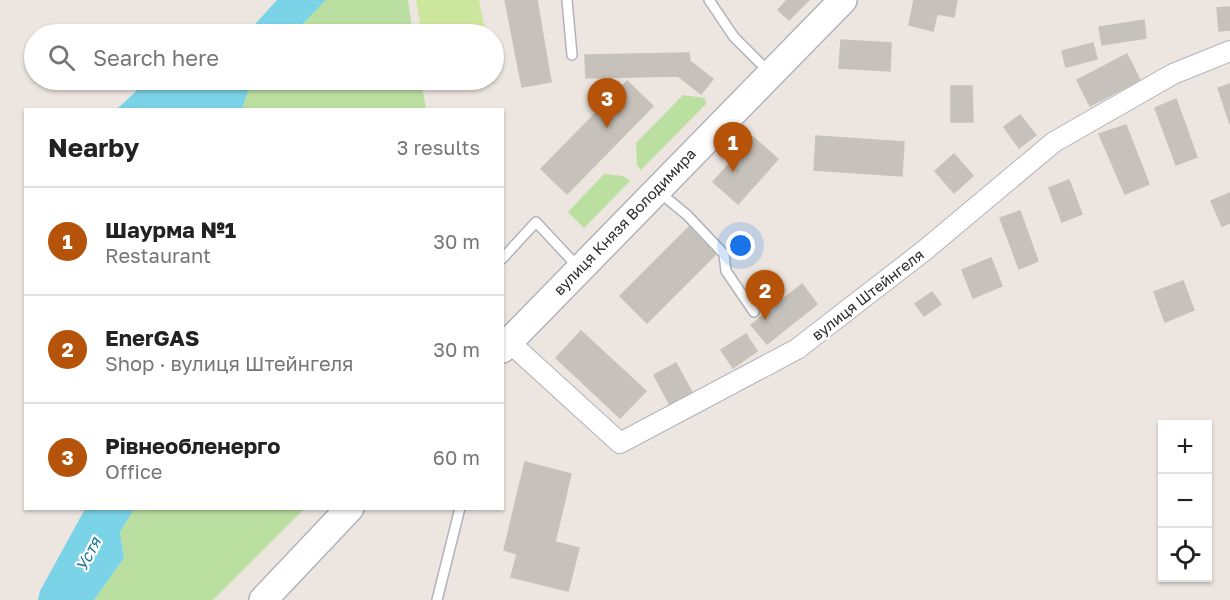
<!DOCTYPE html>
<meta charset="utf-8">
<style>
:root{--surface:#fff;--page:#f6f6f6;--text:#222;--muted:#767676;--line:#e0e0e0;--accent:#b45309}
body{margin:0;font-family:"Golos Text",sans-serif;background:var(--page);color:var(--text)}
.controls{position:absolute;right:18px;bottom:18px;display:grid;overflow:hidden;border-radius:0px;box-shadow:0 2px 4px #0004}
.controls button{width:54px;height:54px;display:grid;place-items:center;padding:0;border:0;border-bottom:2px solid var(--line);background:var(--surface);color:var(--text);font:30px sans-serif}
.you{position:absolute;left:741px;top:246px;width:21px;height:21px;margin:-15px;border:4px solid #fff;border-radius:50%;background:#1a73e8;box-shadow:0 0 0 9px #1a73e833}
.badge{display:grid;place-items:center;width:39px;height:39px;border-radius:50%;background:var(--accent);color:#fff;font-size:20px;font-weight:700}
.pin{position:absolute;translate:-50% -50px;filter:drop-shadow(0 2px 3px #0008)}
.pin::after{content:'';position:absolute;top:32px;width:21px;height:18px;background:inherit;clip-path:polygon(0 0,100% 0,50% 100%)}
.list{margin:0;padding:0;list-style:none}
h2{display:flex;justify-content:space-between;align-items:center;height:78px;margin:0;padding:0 24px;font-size:26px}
h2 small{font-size:20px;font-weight:400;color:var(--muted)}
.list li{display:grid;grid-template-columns:39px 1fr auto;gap:18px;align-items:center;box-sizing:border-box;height:108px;padding:0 24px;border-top:2px solid var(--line)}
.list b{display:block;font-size:22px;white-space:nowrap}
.list p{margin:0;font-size:20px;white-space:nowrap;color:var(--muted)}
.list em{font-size:20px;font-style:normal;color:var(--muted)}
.icon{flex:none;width:33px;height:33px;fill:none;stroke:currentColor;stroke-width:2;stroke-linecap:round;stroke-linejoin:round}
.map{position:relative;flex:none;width:1230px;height:600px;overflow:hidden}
.search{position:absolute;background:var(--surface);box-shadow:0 2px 4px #0004;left:24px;top:24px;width:480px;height:66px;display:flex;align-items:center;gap:15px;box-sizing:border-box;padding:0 21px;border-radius:33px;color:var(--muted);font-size:22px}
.panel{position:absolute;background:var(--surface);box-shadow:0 2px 4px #0004;left:24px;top:108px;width:480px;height:402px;border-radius:0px}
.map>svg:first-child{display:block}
</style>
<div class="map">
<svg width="1230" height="600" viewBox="0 0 1230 600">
<rect width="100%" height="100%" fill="#ede6e0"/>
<g fill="#bbdfa0">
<path d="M326,0h82l5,34h-120z"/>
<path d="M252,80h169l5,29 -184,1z"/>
<path d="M683,95l22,3 1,6 -65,66 -4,-5 -1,-22z"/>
<path d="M604,174l19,2 7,5 -46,47 -16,-16z"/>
<path d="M134,509h170l-91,91h-119l30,-42 -4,-26z"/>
</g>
<path fill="#cde69d" d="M416,0h63l7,34h-64z"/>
<g fill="#7bd3e7">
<path d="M277,0h49l-33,34h-47z"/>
<path d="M148,80h104l-10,29h-125z"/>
<path d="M85,509h49l-14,23 4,26 -30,42h-56l2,-9z"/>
</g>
<g fill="#c6c1bb" stroke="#c8c2b9" stroke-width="1.5">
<path d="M505,0h32l14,82 -29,5z"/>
<path d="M787,0h22l-20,20 -11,-10z"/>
<path d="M914,0h43l-3,17 -17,-3 -4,17 -24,-6z"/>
<path d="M1230,7v23l-11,1 -2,-23z"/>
<path d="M1144,20l2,18 -44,7 -3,-18z"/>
<path d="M841,40l50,3 -1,28 -51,-3z"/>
<path d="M1093,43l4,16 -31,8 -4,-16z"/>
<path d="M689,53l1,8 23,18 -12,15 -23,-18 -92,2 -1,-23z"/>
<path d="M1127,54l13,26 -50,26 -13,-26z"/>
<path d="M627,81l26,25 -86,88 -26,-25z"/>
<path d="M1230,84v40l-12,-36z"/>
<path d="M951,86h21l1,36h-22z"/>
<path d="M1176,99l21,58 -21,8 -21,-57z"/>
<path d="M1020,115l16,20 -17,13 -15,-21z"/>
<path d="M1126,125l23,59 -24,10 -26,-60z"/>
<path d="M816,136l88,6 -2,34 -88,-6z"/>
<path d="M753,137l25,22 -40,45 -25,-22z"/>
<path d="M954,154l19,22 -19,17 -19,-22z"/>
<path d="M1069,180l13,34 -20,8 -13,-34z"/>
<path d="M1230,193v30l-8,3 -11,-25z"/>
<path d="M1020,211l18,50 -19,8 -19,-51z"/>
<path d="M689,227l27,27 -69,69 -27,-27z"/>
<path d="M991,258l11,28 -29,12 -11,-28z"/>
<path d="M1183,281l11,29 -29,12 -11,-30z"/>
<path d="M802,284l15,20 -50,40 -16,-19z"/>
<path d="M932,292l9,12 -17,12 -9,-12z"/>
<path d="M581,331l65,60 -26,27 -64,-60z"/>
<path d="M746,334l11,17 -24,17 -12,-18z"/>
<path d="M676,363l17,31 -22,13 -17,-32z"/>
<path d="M525,462l46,12 -16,68 24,6 -11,43 -57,-14 6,-23 -13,-4z"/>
</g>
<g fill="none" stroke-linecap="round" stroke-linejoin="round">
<defs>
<g id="service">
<path d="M567,0l5,55"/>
<path d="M709,0l25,37 35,35"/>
<path d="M659,192l28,23 37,39 2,17 28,41"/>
<path d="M502,259l34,-37 42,45"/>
<path d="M437,600l23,-92"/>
</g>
<path id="minor" d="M509,342l111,101 177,-94 128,-99 129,-108 119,-68 57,-23"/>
<g id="secondary">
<path d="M502,349l341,-349"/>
<path d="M263,600l87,-92"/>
</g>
</defs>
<use href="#service" stroke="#b0b3bc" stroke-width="12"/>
<use href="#minor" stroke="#b0b3bc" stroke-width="22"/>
<use href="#secondary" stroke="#b0b3bc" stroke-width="30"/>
<use href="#service" stroke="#fff" stroke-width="9"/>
<use href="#minor" stroke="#fff" stroke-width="20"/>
<use href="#secondary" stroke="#fff" stroke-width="27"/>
</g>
<g text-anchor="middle" stroke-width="4.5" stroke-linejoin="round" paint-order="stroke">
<g font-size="15" fill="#2c2c2c" stroke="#fff">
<text transform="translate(625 222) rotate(-46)" y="5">вулиця Князя Володимира</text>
<text transform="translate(868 295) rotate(-38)" y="5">вулиця Штейнгеля</text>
</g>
<g font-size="16" font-style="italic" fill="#177496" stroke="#fff">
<text transform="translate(88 554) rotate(-63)" y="6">Устя</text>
</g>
</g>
</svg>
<div class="controls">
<button>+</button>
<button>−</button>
<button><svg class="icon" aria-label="locate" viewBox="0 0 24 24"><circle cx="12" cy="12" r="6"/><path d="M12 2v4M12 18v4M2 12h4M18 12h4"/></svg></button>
</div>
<div class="you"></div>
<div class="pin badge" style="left:733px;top:172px">1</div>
<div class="pin badge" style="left:765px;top:320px">2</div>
<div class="pin badge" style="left:607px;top:128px">3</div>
<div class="search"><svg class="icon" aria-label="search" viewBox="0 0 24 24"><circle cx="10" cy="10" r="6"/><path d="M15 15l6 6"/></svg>Search here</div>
<section class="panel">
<h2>Nearby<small>3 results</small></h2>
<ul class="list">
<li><span class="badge">1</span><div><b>Шаурма №1</b><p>Restaurant</p></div><em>30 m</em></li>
<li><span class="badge">2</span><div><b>EnerGAS</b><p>Shop · вулиця Штейнгеля</p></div><em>30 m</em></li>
<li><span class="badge">3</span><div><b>Рівнеобленерго</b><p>Office</p></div><em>60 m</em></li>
</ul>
</section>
</div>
